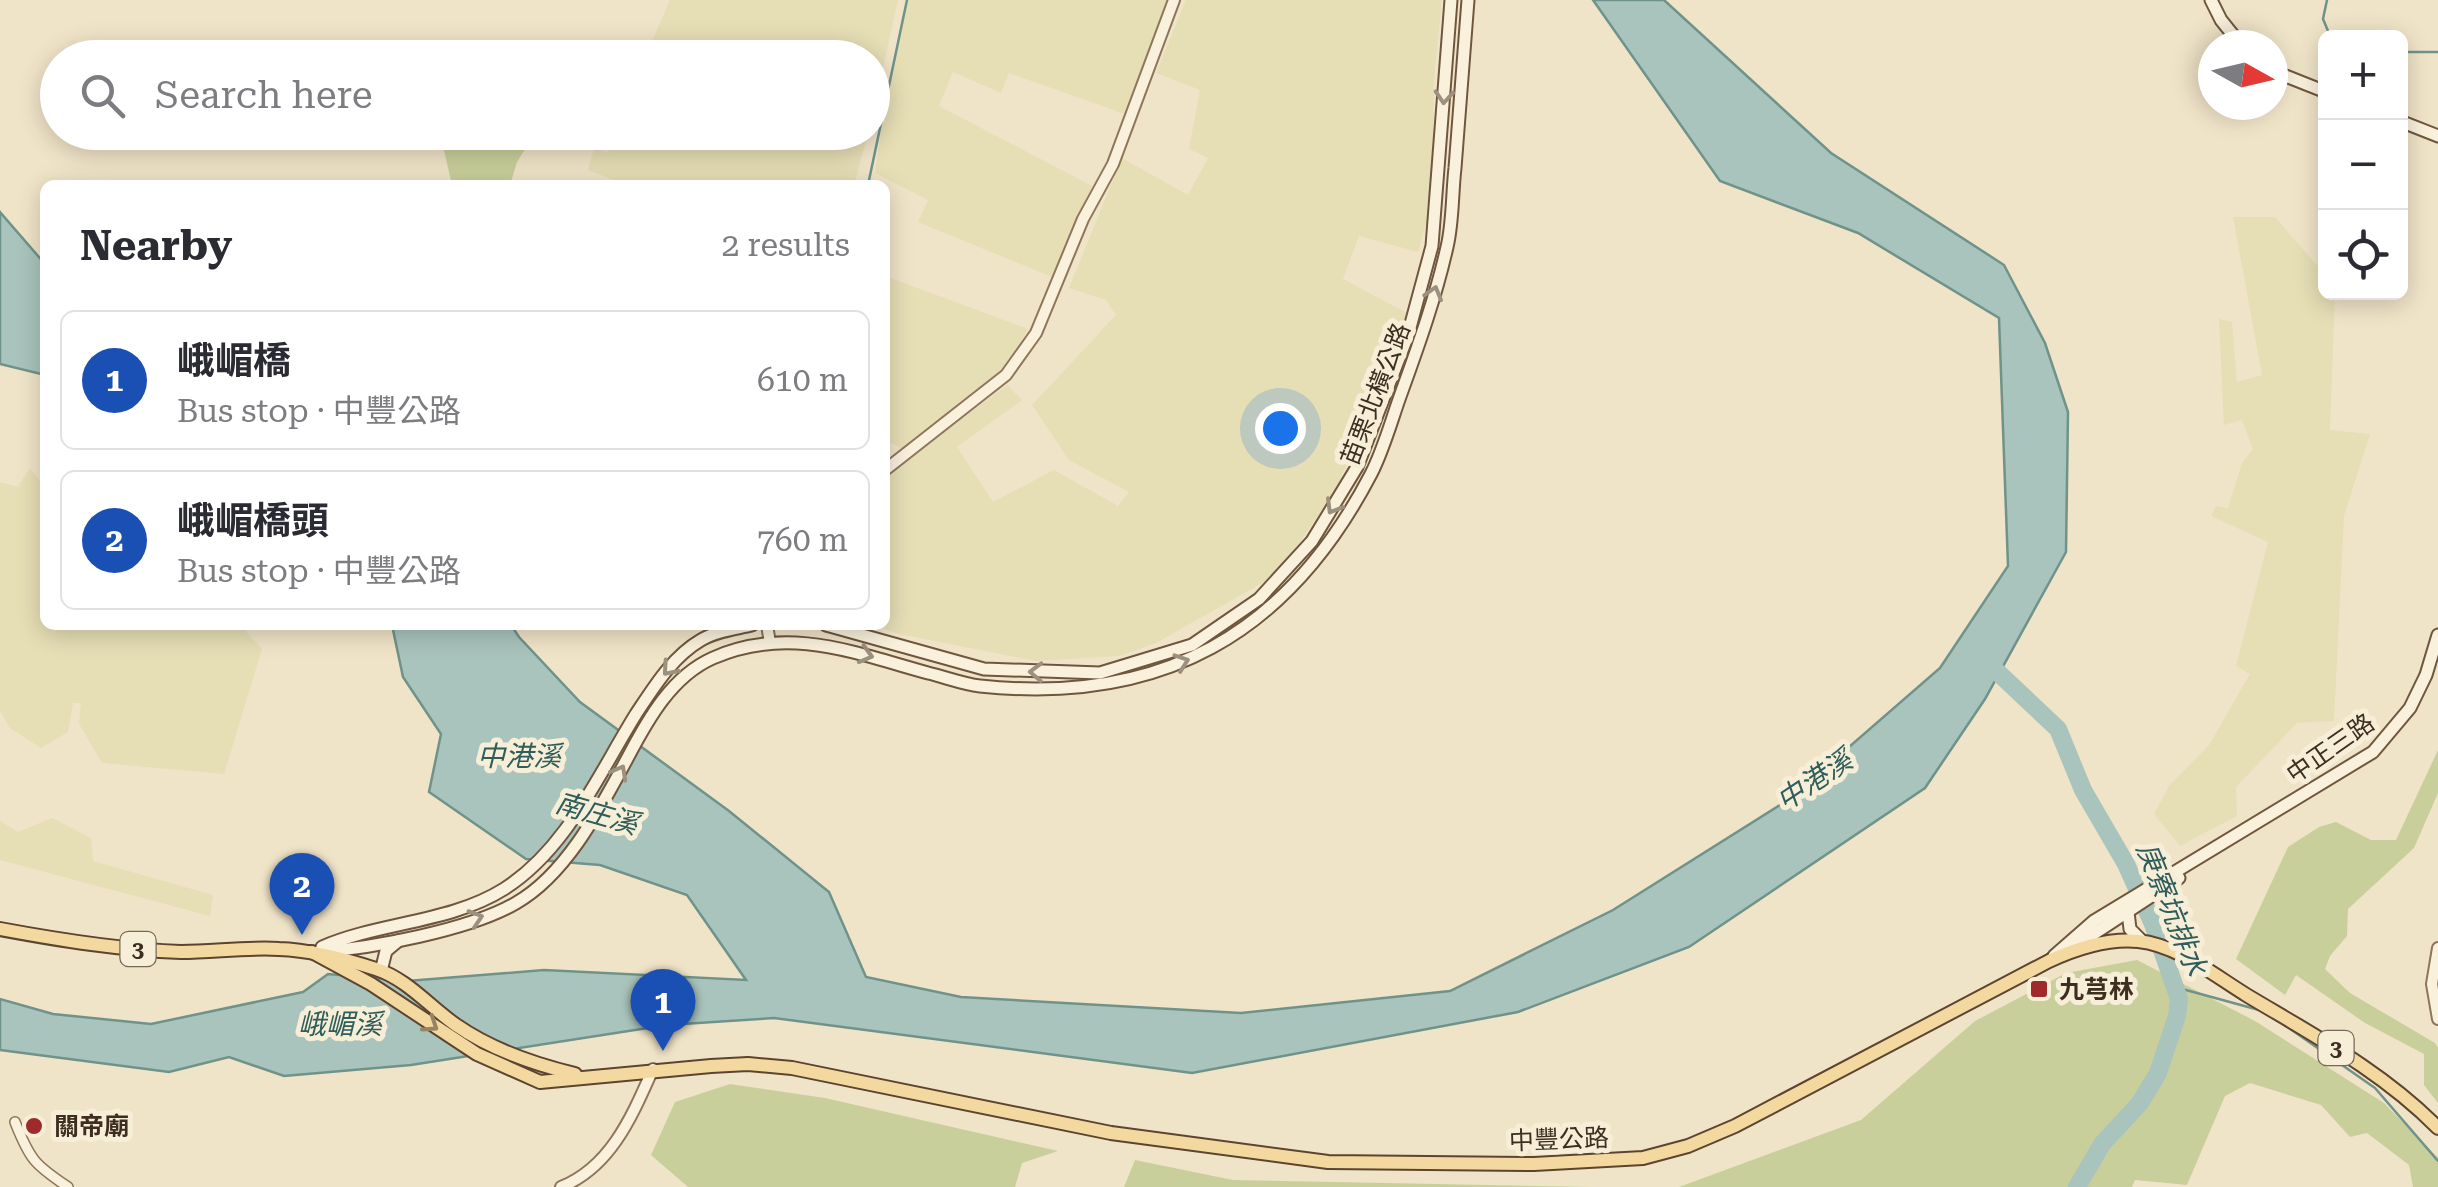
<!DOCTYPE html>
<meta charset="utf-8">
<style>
:root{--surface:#fff;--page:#f7f7f7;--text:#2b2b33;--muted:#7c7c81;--line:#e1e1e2;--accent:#111827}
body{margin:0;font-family:"Roboto Serif","Noto Sans TC",serif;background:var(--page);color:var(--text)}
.controls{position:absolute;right:30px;top:30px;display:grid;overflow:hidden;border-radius:15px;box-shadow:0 5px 25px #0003}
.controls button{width:90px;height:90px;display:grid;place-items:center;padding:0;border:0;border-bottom:2px solid var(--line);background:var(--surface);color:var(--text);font:50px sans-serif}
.compass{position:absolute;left:2198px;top:30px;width:90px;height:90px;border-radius:50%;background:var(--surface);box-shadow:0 5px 25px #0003;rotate:98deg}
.you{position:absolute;left:1280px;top:428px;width:35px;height:35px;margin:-25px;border:8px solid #fff;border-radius:50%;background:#1a73e8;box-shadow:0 0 0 15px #1a73e833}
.badge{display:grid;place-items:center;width:65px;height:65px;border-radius:50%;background:var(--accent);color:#fff;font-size:32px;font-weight:700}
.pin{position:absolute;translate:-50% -82px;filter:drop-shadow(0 2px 5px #0008)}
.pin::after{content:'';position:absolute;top:52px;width:35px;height:30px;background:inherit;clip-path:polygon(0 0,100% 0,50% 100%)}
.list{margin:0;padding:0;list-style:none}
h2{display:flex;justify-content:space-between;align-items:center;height:130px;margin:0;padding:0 40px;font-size:42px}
h2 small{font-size:32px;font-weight:400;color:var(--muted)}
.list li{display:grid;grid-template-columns:65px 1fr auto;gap:30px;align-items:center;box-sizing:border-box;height:140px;margin:0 20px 20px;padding:0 20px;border:2px solid var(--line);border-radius:15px}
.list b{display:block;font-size:38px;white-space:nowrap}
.list p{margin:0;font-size:32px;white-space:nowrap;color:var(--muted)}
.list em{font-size:32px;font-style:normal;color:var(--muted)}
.icon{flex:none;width:55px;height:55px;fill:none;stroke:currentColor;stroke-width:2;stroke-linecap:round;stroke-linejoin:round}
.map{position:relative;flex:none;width:2438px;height:1187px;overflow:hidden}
.search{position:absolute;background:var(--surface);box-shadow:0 5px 25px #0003;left:40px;top:40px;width:850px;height:110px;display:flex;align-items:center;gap:25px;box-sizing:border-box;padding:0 35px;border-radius:55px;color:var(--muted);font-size:38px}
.panel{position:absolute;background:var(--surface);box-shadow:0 5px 25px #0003;left:40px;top:180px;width:850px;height:450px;border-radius:15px}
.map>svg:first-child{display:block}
</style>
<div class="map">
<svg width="2438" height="1187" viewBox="0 0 2438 1187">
<rect width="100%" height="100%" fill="#f0e4c8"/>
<g fill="#e6deb5">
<path d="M670,0h228l-25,114 -1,-56 -227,-1z"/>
<path d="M908,0h261l-44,114 -116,-41 -8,20 -48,-21 -14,34 153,80 -40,91 -134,-55 10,-22 -53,-27 9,-66z"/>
<path d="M1186,0h256l-8,79 -1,69 -7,75 -8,29 -59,-16 -16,43 64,34 -29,80 -43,98 -57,83 -122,69 -37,13 -83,5 -137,-27 -27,-9h13v-149l122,-91 15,15 -65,47 36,55 61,-32 64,36 11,-14 -60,-32 -37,-55 84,-90 -10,-15 -37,-12 53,-130 66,37 20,-37 -19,-9 11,-59 -44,-17z"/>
<path d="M616,133v-1l252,1 -14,52h-228l-38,-15 6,-22 14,5z"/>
<path d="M2233,217h42l46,53h4l1,22 9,1 -5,137 40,4 -26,82 -10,205 -37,2 -61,64 1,29 -57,30 -26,-32 15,-28 40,-41 41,-71 -14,-8 32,-124 -57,-26 5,-10 12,2 14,-45 11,-14 -11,-29 -18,5 -5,-106 13,3 5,60 25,-7z"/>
<path d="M885,276l143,53 -20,35 -105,85 -18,-9z"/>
<path d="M30,468l15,19v138h195l22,24 -38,125 -122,-11 -23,-39 2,-21h-8l-5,29 -27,16 -31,-20 -10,-17v-229l18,5z"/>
<path d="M52,818l39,20 2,23 120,34 -3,21 -210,-56v-39l18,11z"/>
</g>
<g fill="#c9cf9b">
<path d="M440,133v-1l95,1 -18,29 -7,23h-58z"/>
<path d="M2438,750v43l-24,55 -66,61 -1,27 -17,20 -5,13 25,24 85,50 3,5v55l-14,-18v-31l-59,-31 -69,-48 -11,20 -49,-36 52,-112 31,-20 17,-5 35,18h25z"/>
<path d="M2137,960l118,61 129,82 54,55v29h-25l-4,-22 -42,-32 -17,4 -29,-32 -71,-22 -25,13 -38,89 -52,-5 -3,7h-453l182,-67 114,-99 91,-48z"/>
<path d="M730,1084l95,14 233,53 -36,12 -7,24h-327l-37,-32 24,-53z"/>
<path d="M1135,1160l98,20 360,7h-469z"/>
</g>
<g fill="#a9c4bc" stroke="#6f938a" stroke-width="2.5">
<path d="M1593,0h71l167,153 173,112 41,78 23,69 -2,140 -81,147 -60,89 -236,159 -171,65 -326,61 -418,-55 -107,7 -256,40 -127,11 -55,-19 -60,15 -169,-22v-51l53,15 98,10 152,-32 25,-18 79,7 137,-11 202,10 -59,-85 -87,-30 -74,-6 -97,-67 12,-58 -38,-57 -11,-52h119l8,12 61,65 149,109 100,81 37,85 95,20 280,16 209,-22 163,-81 175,-110 152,-132 68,-102 -9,-248 -141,-85 -138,-52z"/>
<path d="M0,212l45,52v111l-45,-11z"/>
</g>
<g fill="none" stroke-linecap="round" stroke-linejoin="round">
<g stroke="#6f938a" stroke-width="2.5">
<path d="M2327,0l-4,19 8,19"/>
<path d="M2400,52h38"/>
<path d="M868,185l39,-185"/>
<path d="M2175,987l84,23"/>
<path d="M2283,1024l92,64 63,73"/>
</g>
<path stroke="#a9c4bc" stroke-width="18" d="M1990,665l68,64 25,61 43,74 27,60 26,75 -2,17 -19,57 -18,30 -38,41 -25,43"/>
<defs>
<path id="minor" d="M15,1122c15,38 20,43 53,65"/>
<g id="tertiary">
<path d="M885,470l121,-95 30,-42 47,-114 30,-55 61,-164"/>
<path d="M767,625l3,18"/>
<path d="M2438,948l-6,36 6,35"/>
<path d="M561,1187c50,-20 71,-71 92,-118"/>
</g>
<g id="secondary">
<path d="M2211,0l10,20 20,25"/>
<path d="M2273,71l53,21"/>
<path d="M2400,121l38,15"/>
<path d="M826,625l158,44 116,4 92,-28 67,-46 53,-58 45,-74 51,-132 24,-89 19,-246"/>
<path d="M2128,912l2,17 12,12"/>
<path d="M322,947c57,-25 128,-24 182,-58 63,-40 94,-114 132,-175 18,-27 36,-57 65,-74 15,-9 34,-11 51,-15"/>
<path d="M2074,947l105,-69"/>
<path d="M319,952c53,-4 151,-22 197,-49 51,-29 85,-96 112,-146 20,-38 44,-81 85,-99 75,-33 142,-5 215,15 17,4 35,11 52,13 181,19 307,-51 391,-212 13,-25 21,-56 31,-83 17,-47 34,-95 45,-144 6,-25 5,-53 8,-79 4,-56 9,-112 13,-168"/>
<path d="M2054,956l40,-35 279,-169 37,-44 16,-33 12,-40"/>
<path d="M381,971l5,-20 12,-10"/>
</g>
<g id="primary">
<path d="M0,929c59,11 120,21 181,23 32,0 66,-5 98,-3 33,1 66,10 97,20 31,10 54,38 80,56 36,25 77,39 119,49"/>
<path d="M312,952l59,32 106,70 63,28 171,-16 37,-2 44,4 319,65 217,29 206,2 109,-6 45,-12 47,-20 314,-165c28,-13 58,-23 89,-20 40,4 77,35 110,55 67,40 135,76 190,132"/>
</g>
</defs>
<use href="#minor" stroke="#8d765c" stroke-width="12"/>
<use href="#tertiary" stroke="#8d765c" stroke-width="14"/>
<use href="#secondary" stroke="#6f573f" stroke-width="15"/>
<use href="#primary" stroke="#5b4430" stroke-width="16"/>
<use href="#minor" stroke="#faf1dc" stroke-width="9"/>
<use href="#tertiary" stroke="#faf1dc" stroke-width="10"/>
<use href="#secondary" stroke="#faf1dc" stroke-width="11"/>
<use href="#primary" stroke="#f3d9a0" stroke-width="12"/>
</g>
<defs><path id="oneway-chevron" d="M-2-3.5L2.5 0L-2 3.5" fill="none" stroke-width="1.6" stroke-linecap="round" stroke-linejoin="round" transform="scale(2.5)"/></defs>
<g stroke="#9c907e">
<use href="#oneway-chevron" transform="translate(1444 97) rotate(94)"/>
<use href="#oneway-chevron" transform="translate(1434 293) rotate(-74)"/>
<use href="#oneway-chevron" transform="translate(1333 507) rotate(121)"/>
<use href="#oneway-chevron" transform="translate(866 655) rotate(16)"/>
<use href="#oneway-chevron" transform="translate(1182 662) rotate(-19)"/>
<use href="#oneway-chevron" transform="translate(669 669) rotate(131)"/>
<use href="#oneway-chevron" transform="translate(1036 672) rotate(-178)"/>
<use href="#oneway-chevron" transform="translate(620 772) rotate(-61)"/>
<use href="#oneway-chevron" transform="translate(476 918) rotate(-18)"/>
</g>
<use stroke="#988460" href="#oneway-chevron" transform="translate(431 1025) rotate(34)"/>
<g fill="#9e2a2b" stroke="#f7eed8" stroke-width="4">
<rect x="2029" y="979" width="20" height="20" rx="5"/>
<circle cx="34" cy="1126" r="10"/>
</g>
<g text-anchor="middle" stroke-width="10" stroke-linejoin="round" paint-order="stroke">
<g fill="#f7eed8" stroke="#756857" stroke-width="2.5">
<rect x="120.5" y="932" width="35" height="34" rx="8"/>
<rect x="2318.5" y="1031" width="35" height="34" rx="8"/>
</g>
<g font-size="22" font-weight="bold" fill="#3d2e20">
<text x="138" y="957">3</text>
<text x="2336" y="1056">3</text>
</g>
<g font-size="25" fill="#3d2e20" stroke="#f7eed8">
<text transform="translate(1375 394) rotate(-69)" y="9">苗栗北橫公路</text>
<text transform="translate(2330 748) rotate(-35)" y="9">中正三路</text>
<text transform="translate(1559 1139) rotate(-2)" y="9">中豐公路</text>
</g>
<g font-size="25" font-weight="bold" fill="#3d2e20" stroke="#f7eed8" text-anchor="start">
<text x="2059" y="998">九芎林</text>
<text x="54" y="1135">關帝廟</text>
</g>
<g font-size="28" font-style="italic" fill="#2f5d5a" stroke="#f7eed8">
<text x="519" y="766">中港溪</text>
<text transform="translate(1814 780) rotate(-34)" y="10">中港溪</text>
<text transform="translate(597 813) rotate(16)" y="10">南庄溪</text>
<text transform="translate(2172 909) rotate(68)" y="10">庚寮坑排水</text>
<text x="340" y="1034">峨嵋溪</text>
</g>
</g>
</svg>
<div class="controls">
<button>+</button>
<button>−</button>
<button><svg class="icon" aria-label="locate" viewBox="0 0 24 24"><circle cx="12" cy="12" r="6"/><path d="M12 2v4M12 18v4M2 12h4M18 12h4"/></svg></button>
</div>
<svg class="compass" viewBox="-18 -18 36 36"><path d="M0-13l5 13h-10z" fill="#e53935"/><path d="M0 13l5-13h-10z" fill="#7c7c81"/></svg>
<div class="you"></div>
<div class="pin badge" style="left:663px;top:1051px;background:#1a4fb4">1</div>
<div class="pin badge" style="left:302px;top:935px;background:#1a4fb4">2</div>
<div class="search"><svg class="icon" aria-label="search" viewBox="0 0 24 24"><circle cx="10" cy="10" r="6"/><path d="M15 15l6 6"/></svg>Search here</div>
<section class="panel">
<h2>Nearby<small>2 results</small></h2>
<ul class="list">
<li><span class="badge" style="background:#1a4fb4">1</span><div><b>峨嵋橋</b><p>Bus stop · 中豐公路</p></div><em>610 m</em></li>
<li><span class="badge" style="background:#1a4fb4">2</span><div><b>峨嵋橋頭</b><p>Bus stop · 中豐公路</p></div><em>760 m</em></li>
</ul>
</section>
</div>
